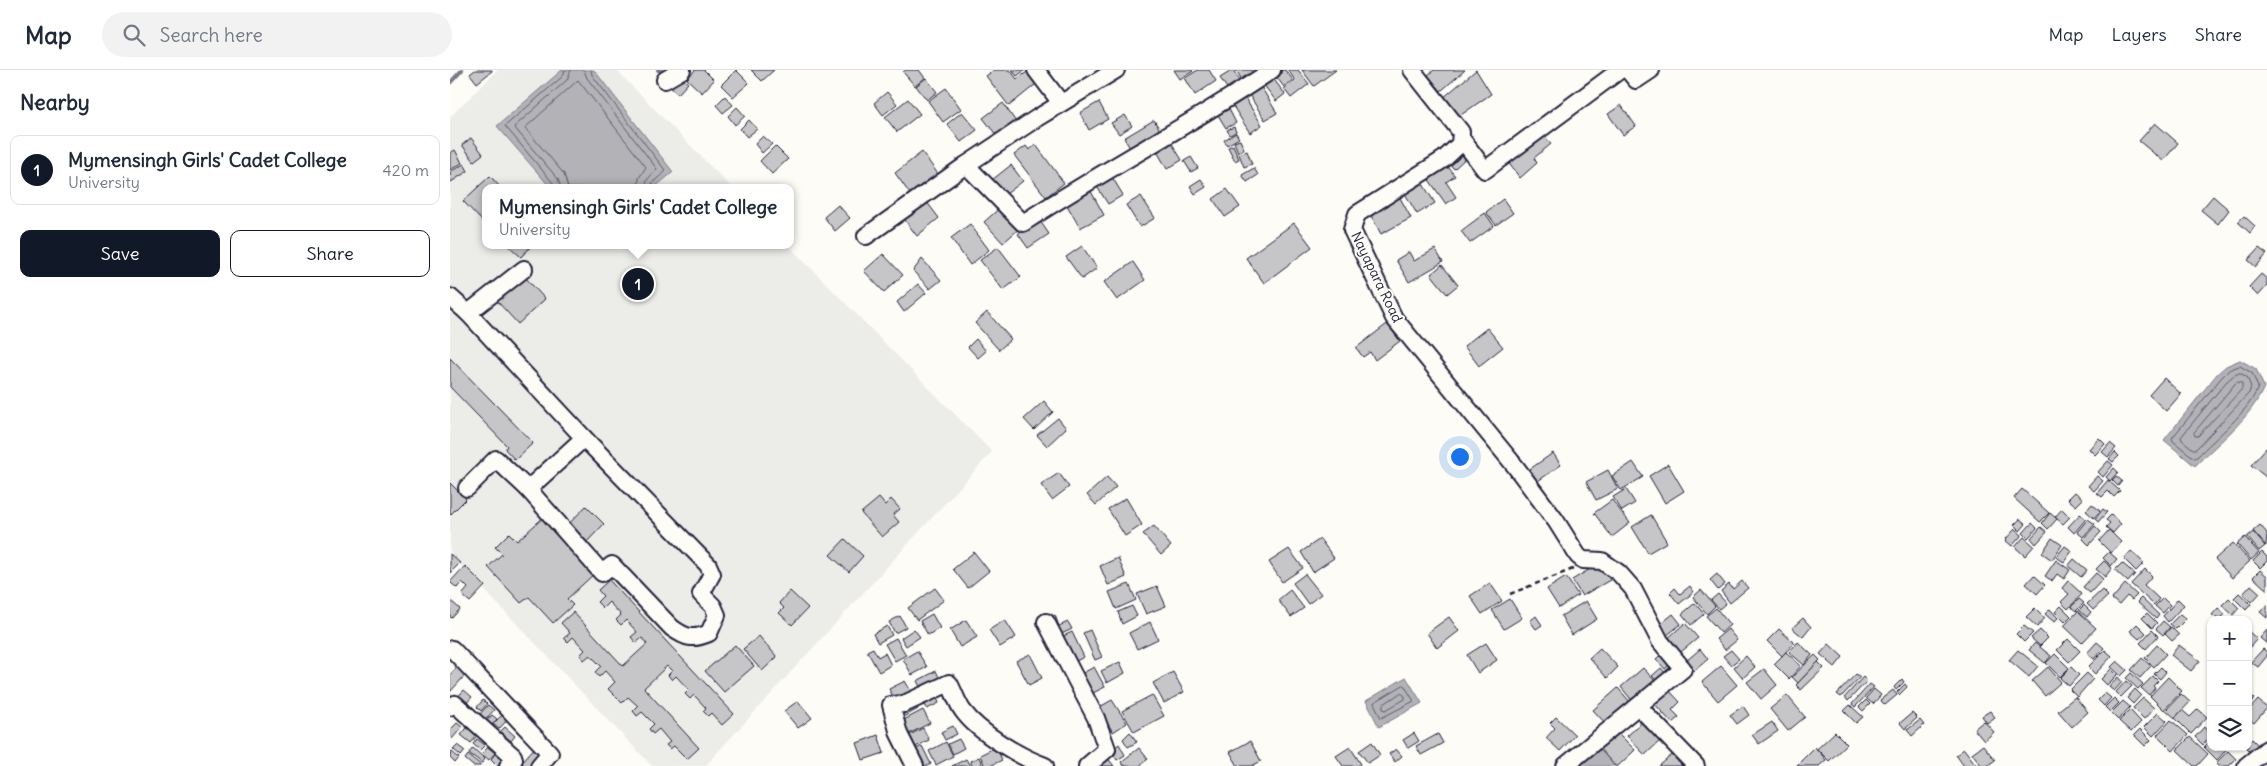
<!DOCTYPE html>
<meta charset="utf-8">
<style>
:root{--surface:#fff;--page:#f2f2f3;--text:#1f2937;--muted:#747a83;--line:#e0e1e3;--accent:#111827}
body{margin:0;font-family:Delius,sans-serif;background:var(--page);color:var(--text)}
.controls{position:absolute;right:15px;bottom:15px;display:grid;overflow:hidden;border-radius:10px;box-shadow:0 1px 4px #0004}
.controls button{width:45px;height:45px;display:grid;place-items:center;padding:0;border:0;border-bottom:1px solid var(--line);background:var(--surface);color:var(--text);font:25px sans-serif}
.you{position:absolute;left:1009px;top:386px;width:18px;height:18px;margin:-12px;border:4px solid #fff;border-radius:50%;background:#1a73e8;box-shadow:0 0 0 8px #1a73e833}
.badge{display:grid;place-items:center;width:32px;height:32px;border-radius:50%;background:var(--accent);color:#fff;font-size:16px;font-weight:700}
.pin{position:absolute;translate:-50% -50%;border:2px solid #fff;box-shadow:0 1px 5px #0006}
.popup{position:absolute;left:32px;top:114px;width:312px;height:65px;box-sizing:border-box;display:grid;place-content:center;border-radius:10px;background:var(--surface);filter:drop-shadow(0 1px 4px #0005);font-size:16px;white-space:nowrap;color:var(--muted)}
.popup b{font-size:19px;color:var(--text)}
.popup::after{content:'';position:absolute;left:50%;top:100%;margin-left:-10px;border:10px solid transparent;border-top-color:var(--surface)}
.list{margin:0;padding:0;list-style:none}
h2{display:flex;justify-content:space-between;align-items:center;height:65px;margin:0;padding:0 20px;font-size:21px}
h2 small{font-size:16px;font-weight:400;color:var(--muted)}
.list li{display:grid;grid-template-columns:32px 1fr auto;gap:15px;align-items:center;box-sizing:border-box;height:70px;margin:0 10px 10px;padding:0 10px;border:1px solid var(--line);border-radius:10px}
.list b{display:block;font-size:19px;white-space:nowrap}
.list p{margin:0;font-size:16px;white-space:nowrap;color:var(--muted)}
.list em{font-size:16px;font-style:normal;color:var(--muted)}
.actions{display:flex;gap:10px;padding:15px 20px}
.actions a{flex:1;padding:11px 0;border:1px solid var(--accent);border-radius:10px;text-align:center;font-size:18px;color:var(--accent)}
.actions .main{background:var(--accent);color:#fff}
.icon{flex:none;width:28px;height:28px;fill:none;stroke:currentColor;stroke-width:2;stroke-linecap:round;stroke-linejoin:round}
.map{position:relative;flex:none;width:1817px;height:696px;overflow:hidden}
header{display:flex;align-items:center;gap:30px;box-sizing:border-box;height:70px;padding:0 25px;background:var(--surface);border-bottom:1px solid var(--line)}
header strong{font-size:24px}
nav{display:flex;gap:28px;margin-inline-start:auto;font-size:18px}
.search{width:350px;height:45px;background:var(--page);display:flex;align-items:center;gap:12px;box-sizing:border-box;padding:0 18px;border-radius:28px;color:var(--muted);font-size:19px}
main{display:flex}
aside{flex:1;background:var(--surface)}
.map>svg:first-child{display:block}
</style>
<header>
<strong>Map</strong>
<div class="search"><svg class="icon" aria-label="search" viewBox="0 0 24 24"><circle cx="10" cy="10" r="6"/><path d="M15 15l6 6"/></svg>Search here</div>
<nav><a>Map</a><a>Layers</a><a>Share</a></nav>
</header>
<main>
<aside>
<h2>Nearby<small></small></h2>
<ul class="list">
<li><span class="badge">1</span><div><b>Mymensingh Girls' Cadet College</b><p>University</p></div><em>420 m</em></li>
</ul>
<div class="actions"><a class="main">Save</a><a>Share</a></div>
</aside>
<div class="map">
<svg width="1817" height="696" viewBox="0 0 1817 696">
<rect width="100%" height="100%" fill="#fdfcf7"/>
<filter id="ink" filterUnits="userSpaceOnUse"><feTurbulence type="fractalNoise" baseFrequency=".02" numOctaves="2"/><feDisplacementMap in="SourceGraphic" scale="10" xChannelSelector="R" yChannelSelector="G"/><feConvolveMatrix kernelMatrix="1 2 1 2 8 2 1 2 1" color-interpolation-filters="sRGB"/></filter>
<g filter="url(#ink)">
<path fill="#ecece9" d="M48,0h118l116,118h-246v57h302l204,207 -287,314h-53l-202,-212v-437z"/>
<g fill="#b2b2b7" stroke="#787885">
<path d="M112,0h32l79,102 -19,16h-103l-54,-62z"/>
<path d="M1790,290l16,9 8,18c-13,31 -45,55 -69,79l-31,-26 53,-66 9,-8z"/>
<path d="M956,607l16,26 -43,24 -13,-26z"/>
<path d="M1152,679l15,17h-38l3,-8z"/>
</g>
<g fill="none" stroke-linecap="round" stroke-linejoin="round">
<g stroke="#5c5c6d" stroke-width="1">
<path d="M134,0l3,8 70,91 -10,11 -2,8"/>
<path d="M141,0l1,5 73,95v2l-12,10 -2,6"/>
<path d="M105,118l-2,-5 -48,-57 58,-50 2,-6"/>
<path d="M111,118l-3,-9 -44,-52 53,-47 4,-10"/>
<path d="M118,118l-4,-14 -39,-46 53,-48 68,87 -7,11 -1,10"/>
<path d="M1790,296l12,7 6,14c-8,24 -43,51 -61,70l-3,1 -21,-17 -1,-3 49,-60 8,-8z"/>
<path d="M1790,303l7,4 4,10 -2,6 -53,56h-3l-11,-9 -1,-3 45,-55 7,-6z"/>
<path d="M1787,312l5,1v6l-44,47h-3l-1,-3z"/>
<path d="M954,615l10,16 -33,17 -7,-15z"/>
<path d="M951,623l4,3v3l-19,11 -3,-1v-4z"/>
</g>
<g stroke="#787885" stroke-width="4">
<path d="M208,0l9,3"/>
<path d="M0,13l12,-13"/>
</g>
</g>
<g fill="#c6c6c8" stroke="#22223b">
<path d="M25,0h17v1l-15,12 -7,-9z"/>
<path d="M245,0h9l10,10 -12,13 -15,-14z"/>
<path d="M286,0l13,13 -16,14 -12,-12z"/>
<path d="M301,0h23l-12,11z"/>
<path d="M456,0h13l6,8 -10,8 -12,-14z"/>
<path d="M544,0h16l7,9 13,-9 10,11 -31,25 -23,-30z"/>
<path d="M562,0h13l-8,6z"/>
<path d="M724,0h18l1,1 -13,8z"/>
<path d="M748,0h11l7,11 -21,14 -10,-17z"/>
<path d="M783,0l10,16 -12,8 -11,-16z"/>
<path d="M786,0h17l4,8 -12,7z"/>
<path d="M832,0h3l8,10 -9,7 -9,-12z"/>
<path d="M838,0h10l11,14 -18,14 -7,-9 11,-9z"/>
<path d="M852,0h34l-22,16z"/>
<path d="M984,0h31l-24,21 -13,-16z"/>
<path d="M1026,0l15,24 -33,23 -15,-19z"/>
<path d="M230,6l8,7 -10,11 -8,-7z"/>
<path d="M822,7l13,17 -9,7 -13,-17z"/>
<path d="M476,8l11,14 -10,8 -11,-14z"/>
<path d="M808,12l19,31 -12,7 -19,-30z"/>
<path d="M496,18l15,21 -18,13 -15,-21z"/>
<path d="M437,22l10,12 -14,11 -9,-12z"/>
<path d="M793,25l19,30 -12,8 -19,-30z"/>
<path d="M275,26l8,9 -10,8 -7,-8z"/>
<path d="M458,29l12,15 -23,18 -12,-15z"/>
<path d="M649,32l9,17 -19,11 -9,-17z"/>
<path d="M553,33l13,19 -19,14 -14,-18z"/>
<path d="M1171,35l15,21 -13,9 -15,-21z"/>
<path d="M287,37l8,9 -10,9 -7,-9z"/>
<path d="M779,39l7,14 -10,5 -8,-13z"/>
<path d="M512,42l15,18 -16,12 -14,-18z"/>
<path d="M675,45l7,11 -13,8 -8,-11z"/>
<path d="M299,50l8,9 -10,8 -7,-8z"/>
<path d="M704,50l9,15 -30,18 -9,-15z"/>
<path d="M1705,53l23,20 -15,18 -24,-20z"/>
<path d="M784,57l2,5 -6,3 -3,-5z"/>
<path d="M1089,59l12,15 -17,14 3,5 -17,15 -16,-21z"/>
<path d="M786,63l3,5 -12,7 -3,-5z"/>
<path d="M313,66l9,8 -10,9 -7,-9z"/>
<path d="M718,67l14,23 -15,9 -13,-23z"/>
<path d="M21,68l12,16 -9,7 -12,-16z"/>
<path d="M790,70l4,9 -6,3 -4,-10z"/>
<path d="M586,75l28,38 -18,14 -32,-42 12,-9 3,4z"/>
<path d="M783,75l6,14 -4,2 -7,-14z"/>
<path d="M325,76l13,13 -16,15 -12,-13z"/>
<path d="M1011,77l8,8 -15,14 -8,-9z"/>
<path d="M5,80l7,13 -12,7v-17z"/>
<path d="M797,81l5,13 -8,3 -5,-13z"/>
<path d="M472,82l16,22 -28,20 -15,-21z"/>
<path d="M741,87l7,11 -7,4 -7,-11z"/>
<path d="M14,94l4,7 -17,11 -1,-10z"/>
<path d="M996,94l9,12 -9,6 10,15 -10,7 -19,-27z"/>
<path d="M561,95l12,16 -18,14 -13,-15z"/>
<path d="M804,98l4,7 -11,7 -5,-7z"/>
<path d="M659,102l14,23 -15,9 -14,-22z"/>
<path d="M40,106l11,12h-15l-2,35 -21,-22z"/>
<path d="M751,109l5,8 -11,7 -5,-8z"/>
<path d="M971,111l14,22 -18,11 -13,-22z"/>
<path d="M638,116l16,29 -24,13 -16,-28z"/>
<path d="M777,119l13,18 -15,10 -12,-18z"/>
<path d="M948,124l13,24 -30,16 -13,-24z"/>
<path d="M691,126l14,22 -15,9 -14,-22z"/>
<path d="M1763,126l16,14 -11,14 -17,-14z"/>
<path d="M473,127l16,21 -22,18 -17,-22z"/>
<path d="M1053,129l10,14 -17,12 -10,-13z"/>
<path d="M388,135l12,13 -15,13 -11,-14z"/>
<path d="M552,136l19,21 -18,16 -19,-21z"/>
<path d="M1035,143l9,13 -24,17 -9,-12z"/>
<path d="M1794,146l11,10 -5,7 -12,-11z"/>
<path d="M590,151l9,13 -21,14 -10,-14z"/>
<path d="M844,153l18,24 -48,36 -18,-25z"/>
<path d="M520,154l19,26 -19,15 -19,-27z"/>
<path d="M58,175h24l-11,12z"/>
<path d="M632,176l15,22 -15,11 -16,-22z"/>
<path d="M548,177l23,30 -18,13 -23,-30z"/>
<path d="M1809,178l8,6 -11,13 -8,-7z"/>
<path d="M985,179l8,13 -34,20 -13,-22 13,-8 5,9z"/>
<path d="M433,184l20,21 -19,17 -20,-21z"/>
<path d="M472,189l19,21 -11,9 -17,-18z"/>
<path d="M683,192l12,18 -28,20 -13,-18z"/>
<path d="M992,195l16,20 -11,9 -16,-20z"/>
<path d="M1811,204l6,5v7l-9,10 -9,-9z"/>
<path d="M74,206l21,23 -27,25 -21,-23z"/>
<path d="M468,214l8,9 -22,19 -7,-10z"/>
<path d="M537,242l24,27 -12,11 -24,-27z"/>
<path d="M937,254l13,17 -25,19 -5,-8 -7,5 -7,-9z"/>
<path d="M1037,258l16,19 -24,19 -15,-20z"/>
<path d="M526,269l10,12 -8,7 -10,-11z"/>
<path d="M0,288l83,85 -18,17 -10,-11 2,-3 -57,-59z"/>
<path d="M1714,308l17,16 -15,17 -17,-16z"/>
<path d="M594,331l9,11 -19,18 -10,-11z"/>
<path d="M608,348l8,10 -19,18 -10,-11z"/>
<path d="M1649,368l6,6 -10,11 -6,-6z"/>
<path d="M1660,373l6,5 -8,9 -6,-5z"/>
<path d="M1817,377v31l-16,-13z"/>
<path d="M1665,382l4,4 -6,6 -4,-3z"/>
<path d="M1103,383l8,12 -26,18 -8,-12z"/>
<path d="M1658,391l5,4 -10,12 -5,-5z"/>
<path d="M1183,392l10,15 -22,13 -9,-14z"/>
<path d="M1218,394l16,27 -19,12 -16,-27z"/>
<path d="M1664,398l4,4 -8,9 -4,-4z"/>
<path d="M1158,400l10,19 -22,11 -10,-18z"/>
<path d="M609,403l10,14 -17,13 -11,-15z"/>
<path d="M1647,406l6,5 -9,10 -6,-5z"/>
<path d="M1666,406l6,5 -4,5 -6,-6z"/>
<path d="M657,407l9,10 -20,18 -9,-10z"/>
<path d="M1658,410l12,11 -6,6 -6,-6 -6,6 -5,-4z"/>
<path d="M0,413l16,16 -16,16z"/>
<path d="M1176,419l9,14 -13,8 -9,-14z"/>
<path d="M1572,419l27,24 -9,9 -26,-24z"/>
<path d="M1625,422l8,7 -7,7 -8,-7z"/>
<path d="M429,428l6,7 6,-6 9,10 -7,6 6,7 -17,15 -21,-24z"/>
<path d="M676,428l16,27 -17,11 -17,-27z"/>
<path d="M1162,430l18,23 -18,14 -18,-24z"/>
<path d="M1642,434l8,7 -6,7 -8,-7z"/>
<path d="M136,436l18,18 -22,23 -18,-18z"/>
<path d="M1612,439l8,8 -7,7 -8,-7z"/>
<path d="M1653,439l4,3 -9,10 -3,-3z"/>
<path d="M1600,443l7,6 -9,10 -6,-6z"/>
<path d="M1630,444l6,5 -12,14 -6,-6z"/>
<path d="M1201,445l16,27 -19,11 -16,-26z"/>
<path d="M1661,445l10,9 -8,9 -7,-6 4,-4 -4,-3z"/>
<path d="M95,446l51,56 -29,27 6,6 -20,18 -24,-26 -8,6 -33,-36 14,-13 -7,-7 14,-14 8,8z"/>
<path d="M1570,449l6,5 -6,7 -6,-6z"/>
<path d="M1638,449l7,5 -12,13 -6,-5z"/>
<path d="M1582,453l5,5 -9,10 -5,-5z"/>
<path d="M1810,455l7,8 -1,13 -13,-15z"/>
<path d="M704,456l17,20 -10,9 -18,-21z"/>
<path d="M1645,456l6,6 -12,13 -6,-6z"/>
<path d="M1591,457l6,5 -11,12 -5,-6z"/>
<path d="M1565,459l7,6 -10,11 -7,-6z"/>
<path d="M1659,460l12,12 -10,11 -12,-12z"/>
<path d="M1803,462l12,14 -6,5 -12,-14z"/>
<path d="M1574,467l10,9 -9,10 -10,-9z"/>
<path d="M1795,467l14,16 -8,7 -14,-16z"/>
<path d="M1602,468l10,7 -10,15 -10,-7z"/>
<path d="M395,469l18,17 -14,16 -19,-17z"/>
<path d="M870,469l14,19 -21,14 -12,-20z"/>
<path d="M1783,473l17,18 -18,17 -17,-19z"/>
<path d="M1615,476l7,5 -8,11 -8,-5z"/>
<path d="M839,479l14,19 -21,14 -13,-20z"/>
<path d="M1681,481l13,12 -8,8 -12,-12z"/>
<path d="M524,482l15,19 -21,17 -15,-19z"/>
<path d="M1659,482l8,7 -6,7 -8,-8z"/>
<path d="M1812,482l5,5v4l-7,7 -7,-7z"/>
<path d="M0,484l10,9 -10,10z"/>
<path d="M668,488l8,19 -18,8 -8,-19z"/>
<path d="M1624,489l13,11 -6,7 -13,-11z"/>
<path d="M1606,490l14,10 -6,9 -7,-5 -5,7 -7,-5z"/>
<path d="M1654,491l8,7 -7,9 -9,-8z"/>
<path d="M1150,493l10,17 -28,16 -10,-16z"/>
<path d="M1672,493l13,11 -7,8 -13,-12z"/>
<path d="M15,496l20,20 -15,16 -8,-7 6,-7 -6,-6 -5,6 -7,-6z"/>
<path d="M1695,499l7,7 -8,9 15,14 -5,6 -23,-21z"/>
<path d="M1810,500l7,6v14l-14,-13z"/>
<path d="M1646,503l7,6 -13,14 -7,-6z"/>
<path d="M855,504l16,20 -13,10 -15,-21z"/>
<path d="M1267,504l8,10 -7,6 -8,-10z"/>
<path d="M1584,505l11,10 -8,9 -11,-10z"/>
<path d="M1116,507l12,18 -19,13 -12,-19z"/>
<path d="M159,510l125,134 -12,11 -11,-12 -3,3 -5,-5 3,-3 -12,-13 -4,4 -5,-5 4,-4 -13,-14 -4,4 -4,-5 4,-4 -5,-5 -23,22 55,60 -12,11 -13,-13 -4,3 -4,-4 4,-3 -11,-13 -6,5 -4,-5 5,-5 -12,-12 -5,4 -4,-5 5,-5 -10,-9 -6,6 -14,-14 7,-7 -10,-11 -6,6 -4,-5 6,-6 -11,-11 -6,5 -4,-5 5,-5 -12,-13 -5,5 -4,-4 6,-5 -9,-10 12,-11 50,54 24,-22 -5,-6 -6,5 -5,-6 6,-5 -11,-12 -5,5 -5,-5 5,-5 -12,-13 -6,6 -6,-6 6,-6 -5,-6z"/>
<path d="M1292,511l6,7 -18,15 -9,-12 8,-7 4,5z"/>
<path d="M1618,511l14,13 -14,15 -7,-7 8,-8 -7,-6z"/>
<path d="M1040,513l12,18 -20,13 -12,-18z"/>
<path d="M679,514l7,16 -20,9 -7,-17z"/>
<path d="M1675,514l12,11 -5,5 -5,-4 -8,9 -7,-6z"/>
<path d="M1801,515l9,8 -8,9 -9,-8z"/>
<path d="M707,516l9,20 -20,8 -9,-20z"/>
<path d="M1240,516l4,6 -15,12 -9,-11 5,-5 5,6z"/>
<path d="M485,518l9,12 -27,20 -9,-12z"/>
<path d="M840,520l14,18 -13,9 -13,-17z"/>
<path d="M1251,520l14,16 -8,8 -14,-17z"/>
<path d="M1652,520l6,6 -15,14 -6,-6z"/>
<path d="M340,521l18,17 -16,17 -13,-12 5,-5 -5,-5z"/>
<path d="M1789,523l12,11 -5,6 -12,-12z"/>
<path d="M1268,524l8,9 -7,6 -8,-9z"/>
<path d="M1691,528l18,17 -3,4 -19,-17z"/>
<path d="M1713,528l7,7 -7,8 -8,-7z"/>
<path d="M1779,528l10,10 -6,7 -11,-10z"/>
<path d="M1060,529l12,19 -18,11 -12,-19z"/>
<path d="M1629,529l5,4 -8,8 -5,-4z"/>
<path d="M1728,529l6,6 -16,17 -5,-6z"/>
<path d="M0,530l10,9 -8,9 -2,-1z"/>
<path d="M1136,531l11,18 -25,16 -11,-19z"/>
<path d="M1245,533l9,11 -13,11 -9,-11z"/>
<path d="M1634,535l7,7 -4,5 -8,-7z"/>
<path d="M1817,535v13l-7,-6z"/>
<path d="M682,536l5,10 -15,8 -4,-12z"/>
<path d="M1611,536l10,10 -6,6 -10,-10z"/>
<path d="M1266,538l14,17 -9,8 -15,-17z"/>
<path d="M1585,538l10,10 -8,9 -11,-10z"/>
<path d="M1768,538l7,6 -5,6 -8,-5z"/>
<path d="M1600,539l8,9 -4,4 -9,-8z"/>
<path d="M1628,541l18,17 -14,15 -18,-17z"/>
<path d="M1697,543l10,10 -5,5 -10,-10z"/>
<path d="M482,544l8,14 -12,7 -8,-14z"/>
<path d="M1223,544l8,10 -15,12 -8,-10z"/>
<path d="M1730,544l6,5 -10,10 -6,-5z"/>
<path d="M605,545l4,11 9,-4 4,7 -15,7 -8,-18z"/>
<path d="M450,546l6,11 -11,6 -6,-11z"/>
<path d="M1086,546l6,9 -6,4 -6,-8z"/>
<path d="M999,547l10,14 -22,17 -10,-15z"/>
<path d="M1353,548l8,9 -8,10 -11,-9z"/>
<path d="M516,550l11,17 -17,10 -10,-17z"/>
<path d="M555,550l11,17 -16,10 -11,-17z"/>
<path d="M1713,551l7,6 -7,8 -7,-6z"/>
<path d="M700,552l8,17 -21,10 -8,-16z"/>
<path d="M1235,553l13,15 -22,18 -10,-16z"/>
<path d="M1687,554l9,9 -7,6 -9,-8z"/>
<path d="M437,556l5,9 -14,8 -5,-9z"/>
<path d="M1574,556l9,7 -9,9 -8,-8z"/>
<path d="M1721,557l8,8 -7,6 -7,-7z"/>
<path d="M464,559l6,8 -14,9 -5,-8z"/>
<path d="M1278,559l9,11 -12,10 -9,-11z"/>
<path d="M1329,559l15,14 -12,13 -15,-15z"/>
<path d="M640,560l12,27 -7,3 -12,-27z"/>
<path d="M1590,560l8,8 -8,8 -9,-8z"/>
<path d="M1702,560l6,6 -12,13 -6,-6z"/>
<path d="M1817,560v14l-7,-6z"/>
<path d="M1798,561l9,8 -9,10z"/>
<path d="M622,562l12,25 -12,6 -13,-25z"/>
<path d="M309,566l18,21 -15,14 -19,-22z"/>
<path d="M446,568l10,17 -11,6 -10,-17z"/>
<path d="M1618,569l12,12 -11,11 -12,-12z"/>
<path d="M1348,572l14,13 -8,10 -15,-13z"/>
<path d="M1647,572l7,6 -10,11 -7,-6z"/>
<path d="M1036,573l11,17 -19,13 -11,-18z"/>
<path d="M1585,573l16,13 -6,7 -16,-13z"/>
<path d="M1379,574l14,13 -8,10 -15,-13z"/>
<path d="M285,575l19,21 -30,26 -19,-21z"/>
<path d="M1707,575l9,9 -12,13 -9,-9z"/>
<path d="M1729,575l21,16 -9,10 -20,-16z"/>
<path d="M423,578l5,9 7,-4 6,12 -12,7 -12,-21z"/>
<path d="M1150,578l18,19 -11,11 -18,-20z"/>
<path d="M1217,579l9,10 -11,10 -9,-10z"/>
<path d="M1250,579l8,10 -14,12 -9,-9z"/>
<path d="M1813,579l4,3v4l-9,11 -7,-5z"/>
<path d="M1281,580l8,9 -8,6 -8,-9z"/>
<path d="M1568,580l20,16 -9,11 -20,-17z"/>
<path d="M1655,580l7,6 -17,18 -7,-7z"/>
<path d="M467,581l10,16 -15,8 -9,-16z"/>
<path d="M1336,582l15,14 -12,13 -15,-15z"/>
<path d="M580,584l12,24 -13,7 -13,-24z"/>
<path d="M1605,584l14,14 -9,9 -14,-14z"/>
<path d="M1365,585l5,5 -22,23 -6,-6z"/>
<path d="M1296,586l9,11 -12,11 -9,-11z"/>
<path d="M1692,588l9,8 -11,12 -9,-8z"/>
<path d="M1667,591l10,9 -6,6 -10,-9z"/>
<path d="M11,592l9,8 -20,22v-17z"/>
<path d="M670,592l5,11 -18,10 -6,-12z"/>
<path d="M1368,592l6,6 -23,22 -5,-5z"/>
<path d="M1271,596l16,19 -19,16 -16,-19z"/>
<path d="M644,597l11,20 -14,7 -10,-20z"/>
<path d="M1598,597l13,15 -16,14 -13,-15z"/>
<path d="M1621,597l8,8 -10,11 -9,-8z"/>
<path d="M1711,597l5,5 -6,7 -6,-5z"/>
<path d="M1193,598l14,15 -23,20 -13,-16z"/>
<path d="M1211,598l6,7 -8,8 -7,-7z"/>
<path d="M1314,599l13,16 -16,14 -14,-17z"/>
<path d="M1661,599l6,6 -10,10 -6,-6z"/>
<path d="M486,601l6,12 -19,9 -6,-11z"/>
<path d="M723,602l11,20 -20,11 -11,-20z"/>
<path d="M1637,603l6,6 -16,18 -7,-7z"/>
<path d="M1681,603l12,11 -5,5 -12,-11z"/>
<path d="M1406,604l4,3 -19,20 -4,-3z"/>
<path d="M1703,606l5,5 -5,5 2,2 -6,7 -8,-7z"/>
<path d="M1413,607l4,4 -19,20 -3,-4z"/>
<path d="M1668,607l4,5 -8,9 -5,-4z"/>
<path d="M1718,607l14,14 -18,19 -14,-14z"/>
<path d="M1452,609l2,3 -8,8 -2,-3z"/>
<path d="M455,611l7,12 -17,8 -6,-12z"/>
<path d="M1676,611l6,5 -11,11 -5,-5z"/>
<path d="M1420,614l4,3 -19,20 -3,-3z"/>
<path d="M1455,614l2,3 -8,8 -2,-3z"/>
<path d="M1168,618l13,15 -24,22 -14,-15z"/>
<path d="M1218,619l12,13 -8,8 7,7 -7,6 -19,-21z"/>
<path d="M1424,619l7,6 -8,9 -7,-6z"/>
<path d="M1685,619l6,6 -8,9 -6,-6z"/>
<path d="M14,620l8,7 -11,12 -8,-7z"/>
<path d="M1443,620l4,5 -12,10 -5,-5z"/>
<path d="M1655,623l6,5 -7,8 -6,-6z"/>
<path d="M1798,623l7,6 -7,7z"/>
<path d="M1731,624l9,8 -15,16 -9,-8z"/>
<path d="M702,625l12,21 -30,16 -12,-21z"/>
<path d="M1337,625l18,22 -17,14 -18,-22z"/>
<path d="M486,626l3,7 -12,6 -3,-7z"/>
<path d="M1625,627l13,15 -16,15 -14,-16z"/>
<path d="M1664,628l5,5 -9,9 -5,-5z"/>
<path d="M1693,628l11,10 -10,11 -11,-11z"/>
<path d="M33,630l4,4 -6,7 -4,-4z"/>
<path d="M662,630l15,23 -14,9 -15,-24z"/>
<path d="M1416,630l4,4 -7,7 -4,-4z"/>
<path d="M1808,630l9,8 -13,15 -6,-5v-7z"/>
<path d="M348,631l14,17 -14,10 -14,-17z"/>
<path d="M464,631l4,8 -18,10 -4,-9z"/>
<path d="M1673,631l7,6 -12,13 -7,-7z"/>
<path d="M38,635l6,5 -8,9 -6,-5z"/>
<path d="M1400,635l13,12 -7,6 -12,-12z"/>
<path d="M1293,636l6,9 -12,9 -7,-9z"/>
<path d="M1748,639l9,8 -16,17 -16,-16 7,-8 8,7z"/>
<path d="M473,640l7,13 -25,13 -7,-13z"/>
<path d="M1680,640l11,12 -10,10 -12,-11z"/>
<path d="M1540,641l5,6 -8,6 -5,-7z"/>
<path d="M1462,643l5,5 -12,11 -5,-6z"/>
<path d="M1708,643l9,8 -14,15 -9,-9z"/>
<path d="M42,645l5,4 -9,11 -5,-5z"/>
<path d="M52,645l5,5 -8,9 -6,-5z"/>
<path d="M1106,647l19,18 -15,16 -14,-13 9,-10 -5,-5z"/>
<path d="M1196,649l17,19 -18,17 -18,-19z"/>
<path d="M1470,650l4,5 -12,11 -5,-6z"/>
<path d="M1721,650l17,15 -15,16 -16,-16z"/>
<path d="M1534,651l10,11 -10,9 -10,-12z"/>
<path d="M1322,652l6,9 -19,13 -7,-9z"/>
<path d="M7,653l5,4 -10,12 -2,-2v-7z"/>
<path d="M21,653l10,8 -10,12 -10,-8z"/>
<path d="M503,656l4,8 -12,6 -4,-8z"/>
<path d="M55,657l10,9 -4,5 -11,-9z"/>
<path d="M1754,657l7,9 -8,9 -8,-8z"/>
<path d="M473,658l6,12 -19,10 -6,-12z"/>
<path d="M1690,659l11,11 -6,6 -11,-11z"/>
<path d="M680,662l7,10 -9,5 -5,-8z"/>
<path d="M1167,662l18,18 -17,16h-3l-16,-18z"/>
<path d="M1385,662l12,12 -18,17 -12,-12z"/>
<path d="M964,663l5,8 -11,7 -5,-8z"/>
<path d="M988,664l5,9 -22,12 -5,-9z"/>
<path d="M428,665l6,18 -21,7 -6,-17z"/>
<path d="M1740,667l18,17 -11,12h-3l-17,-16z"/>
<path d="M27,669l8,6 -5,5 -7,-6z"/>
<path d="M509,669l5,9 -11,6 -5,-10z"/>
<path d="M1802,669l8,8 -7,8 -8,-8h3v-4z"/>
<path d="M1761,670v7h12l3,3 -9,10 -13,-13z"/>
<path d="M800,671l11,20 -9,5h-14l-8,-14z"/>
<path d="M496,672l7,14 -17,9 -7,-14z"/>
<path d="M922,672l8,13 -12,8 -9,-12z"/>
<path d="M669,674l6,11 -8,5 -6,-9z"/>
<path d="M7,675l8,6 -4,5 -8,-7z"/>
<path d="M1533,675l12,15 -8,6h-5l-10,-13z"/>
<path d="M86,676l9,9 -10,11h-11l-3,-3z"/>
<path d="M472,676l9,18 -3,2h-9l-7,-15z"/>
<path d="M38,677l7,6 -6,7 -7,-6z"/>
<path d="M546,677l6,13 -12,6h-5l-5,-11z"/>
<path d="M900,677l11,17 -3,2h-15l-7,-10z"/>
<path d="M1365,677l11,13 -7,6h-23z"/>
<path d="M23,678l12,11 -3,4 -13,-10z"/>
<path d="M689,678l9,11 -9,7h-15l-3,-4z"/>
<path d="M946,679l6,7 -7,6 -6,-8z"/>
<path d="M1514,679l13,17h-13l-8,-11z"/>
<path d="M1,681l8,7 -4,5 -5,-5z"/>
<path d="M1778,681l8,8 -7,7h-10l-3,-3z"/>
<path d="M45,684l11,9 -2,3h-6l-7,-7z"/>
<path d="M18,685l13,10 -1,1h-7l-8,-7z"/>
<path d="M1222,685l10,11h-23z"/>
<path d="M656,686l8,10h-21z"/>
<path d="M529,687l4,9h-11l-2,-5z"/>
<path d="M516,689l4,7h-18z"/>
</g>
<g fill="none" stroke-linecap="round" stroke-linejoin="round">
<defs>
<g id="minor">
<path d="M586,0l25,33"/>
<path d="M962,0l49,62 -1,12 -16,15 -87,55 -5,16 42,88 121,148 41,55 22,35 5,4 19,1 17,12 14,16 27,52 23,28 -118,97"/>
<path d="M1178,0l8,10 15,-10"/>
<path d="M215,10l17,-10"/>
<path d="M1011,68l24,32 135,-100"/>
<path d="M516,95l71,-47 79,-48"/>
<path d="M416,166l100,-71 57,58c82,-54 168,-98 249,-153"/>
<path d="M74,199l-56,44 116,125 -56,51"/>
<path d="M0,227l18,16"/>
<path d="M17,418l29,-29 32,30 74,84 10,-8 60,63c14,10 21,12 37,5l8,-18 -4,-9 -12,-12 11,-20 -4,-9 -124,-127"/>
<path d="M596,552l50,96 11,31 -20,17"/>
<path d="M2,579l98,104 -11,13"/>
<path d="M0,637l5,-3 58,52 1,3 -6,7"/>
<path d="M1189,637l57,59"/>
<path d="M465,696l-16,-32 -8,-29 13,-1 45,-21c5,9 8,20 14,28 16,22 57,46 82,55"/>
<path d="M1796,696l21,-17"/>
</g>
</defs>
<use href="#minor" stroke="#22223b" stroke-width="20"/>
<path stroke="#22223b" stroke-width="2.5" stroke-dasharray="5 4" stroke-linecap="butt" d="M1060,524l63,-25"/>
<use href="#minor" stroke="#fdfcf7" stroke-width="16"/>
</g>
</g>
<g text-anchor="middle" stroke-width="4" stroke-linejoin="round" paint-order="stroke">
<g font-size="14" fill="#22223b" stroke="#fdfcf7">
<text transform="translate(927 207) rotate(64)" y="5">Nayapara Road</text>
</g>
</g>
</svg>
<div class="controls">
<button>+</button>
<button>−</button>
<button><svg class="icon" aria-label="layers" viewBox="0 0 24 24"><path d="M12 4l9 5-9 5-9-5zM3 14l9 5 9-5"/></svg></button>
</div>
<div class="you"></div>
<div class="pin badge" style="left:188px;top:214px">1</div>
<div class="popup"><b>Mymensingh Girls' Cadet College</b>University</div>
</div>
</main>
